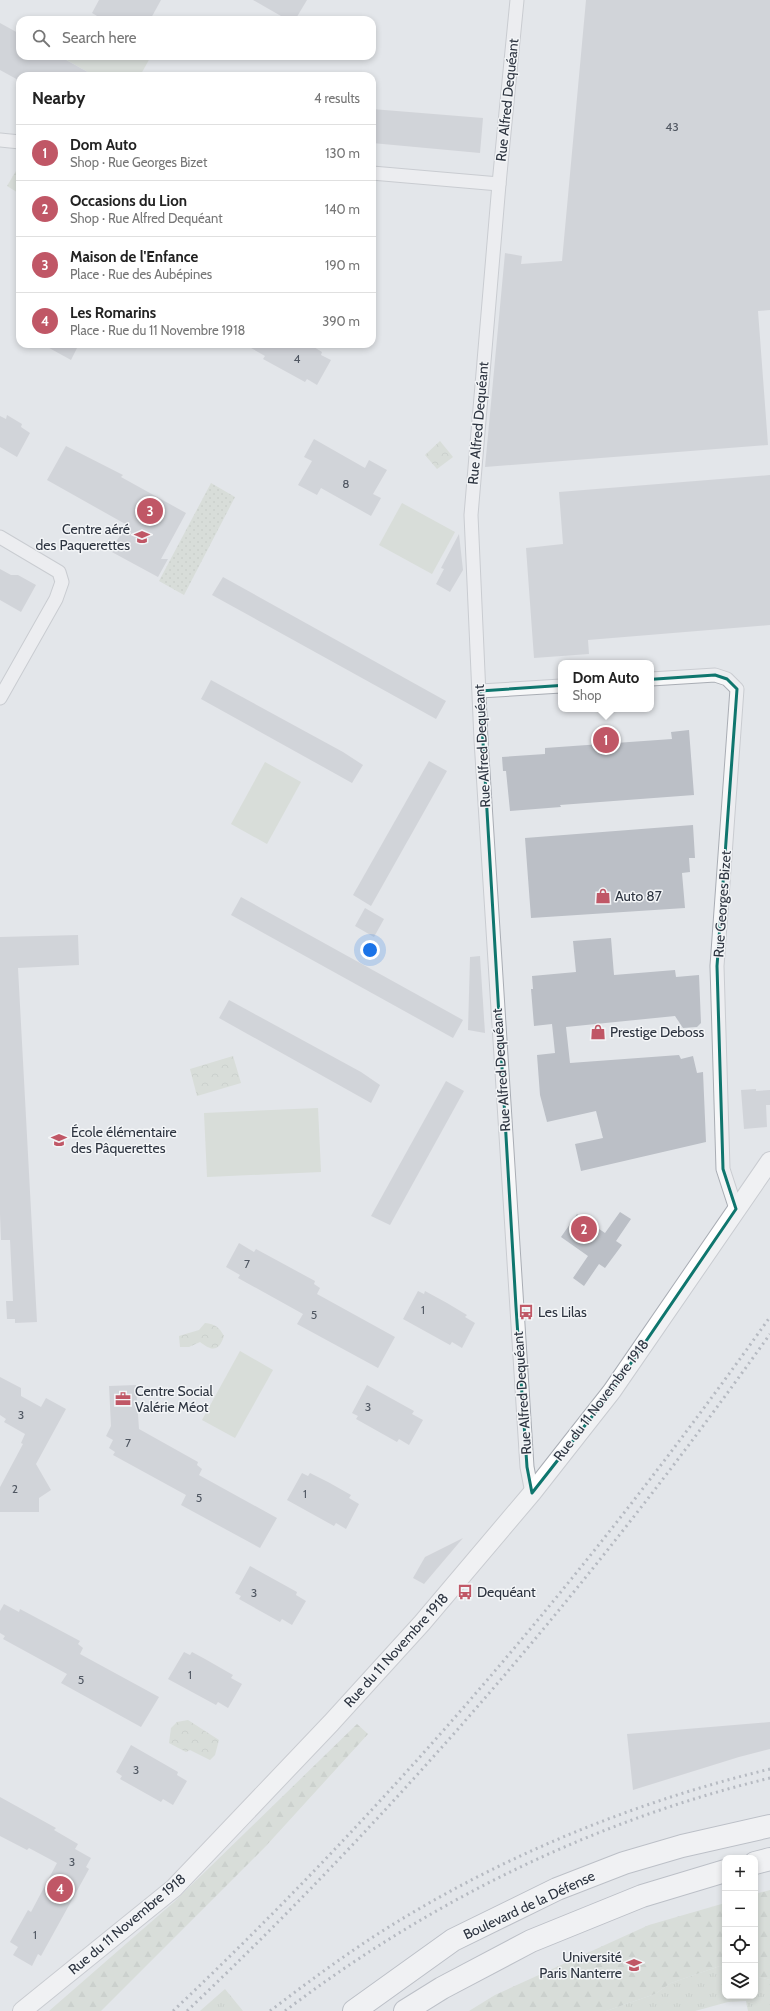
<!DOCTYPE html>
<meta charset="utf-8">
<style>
:root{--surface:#fff;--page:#f6f6f6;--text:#222;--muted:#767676;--line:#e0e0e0;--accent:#c05766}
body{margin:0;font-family:Cabin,sans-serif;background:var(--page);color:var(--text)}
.controls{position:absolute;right:12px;bottom:12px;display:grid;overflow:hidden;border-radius:8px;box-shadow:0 2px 6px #0003}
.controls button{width:36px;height:36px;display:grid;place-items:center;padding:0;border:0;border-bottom:1px solid var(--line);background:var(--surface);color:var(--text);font:20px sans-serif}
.you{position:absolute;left:370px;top:950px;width:14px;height:14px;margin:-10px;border:3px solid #fff;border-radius:50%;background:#1a73e8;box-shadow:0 0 0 6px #1a73e833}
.badge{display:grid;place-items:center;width:26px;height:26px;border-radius:50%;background:var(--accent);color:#fff;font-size:13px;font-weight:700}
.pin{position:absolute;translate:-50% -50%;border:2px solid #fff;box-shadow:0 1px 4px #0006}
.popup{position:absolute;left:558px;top:660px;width:96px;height:52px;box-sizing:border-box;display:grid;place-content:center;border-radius:8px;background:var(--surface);filter:drop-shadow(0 1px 3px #0005);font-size:13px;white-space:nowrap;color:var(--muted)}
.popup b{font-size:15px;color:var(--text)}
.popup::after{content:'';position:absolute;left:50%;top:100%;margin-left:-8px;border:8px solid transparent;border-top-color:var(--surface)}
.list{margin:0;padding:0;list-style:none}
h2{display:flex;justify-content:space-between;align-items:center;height:52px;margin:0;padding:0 16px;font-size:17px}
h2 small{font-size:13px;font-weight:400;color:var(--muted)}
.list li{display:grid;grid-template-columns:26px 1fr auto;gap:12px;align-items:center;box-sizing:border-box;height:56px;padding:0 16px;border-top:1px solid var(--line)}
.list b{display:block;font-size:15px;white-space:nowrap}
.list p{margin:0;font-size:13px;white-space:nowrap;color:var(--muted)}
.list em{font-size:13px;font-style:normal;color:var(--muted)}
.icon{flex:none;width:22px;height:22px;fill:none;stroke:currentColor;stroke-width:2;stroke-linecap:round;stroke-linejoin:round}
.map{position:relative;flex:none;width:770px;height:2011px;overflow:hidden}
.search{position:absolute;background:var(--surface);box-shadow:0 2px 6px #0003;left:16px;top:16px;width:360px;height:44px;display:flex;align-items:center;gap:10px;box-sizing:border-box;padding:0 14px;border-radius:12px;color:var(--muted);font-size:15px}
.panel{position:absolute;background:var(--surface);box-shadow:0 2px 6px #0003;left:16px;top:72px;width:360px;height:276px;border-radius:12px}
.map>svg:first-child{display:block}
</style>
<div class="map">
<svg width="770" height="2011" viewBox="0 0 770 2011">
<defs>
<pattern id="grass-tufts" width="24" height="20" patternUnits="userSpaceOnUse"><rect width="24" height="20" fill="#c9d3c5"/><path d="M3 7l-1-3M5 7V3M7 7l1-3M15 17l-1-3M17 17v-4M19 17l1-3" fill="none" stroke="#adb6aa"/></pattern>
<pattern id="forest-firs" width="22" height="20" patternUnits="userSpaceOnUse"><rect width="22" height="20" fill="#c9d3c5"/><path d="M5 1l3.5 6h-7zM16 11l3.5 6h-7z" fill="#adb6aa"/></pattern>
<pattern id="park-crowns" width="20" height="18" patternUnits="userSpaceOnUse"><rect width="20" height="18" fill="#c9d3c5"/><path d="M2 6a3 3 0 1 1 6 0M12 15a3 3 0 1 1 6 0" fill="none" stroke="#adb6aa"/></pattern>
<pattern id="garden-dots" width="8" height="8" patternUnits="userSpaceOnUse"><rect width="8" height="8" fill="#c9d3c5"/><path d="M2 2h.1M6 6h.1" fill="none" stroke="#adb6aa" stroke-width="1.8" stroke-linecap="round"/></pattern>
</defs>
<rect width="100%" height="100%" fill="#e3e6ea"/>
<g fill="url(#grass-tufts)">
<path d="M720,1966l5,2v28h30v-20l15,4v31h-22l-2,-10 -18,1 -33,9h-89l49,-17 16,-11z"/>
<path d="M225,1989l18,22h-43z"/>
</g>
<g fill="url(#forest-firs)">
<path d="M357,1724l11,10 -103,113 -164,164h-52l125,-109z"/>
<path d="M770,1890v90l-15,-4v-82z"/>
<path d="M725,1903v65l-5,-2 -49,17 -16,11 -49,17h-137l26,-16 154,-70z"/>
</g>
<g fill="url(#park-crowns)">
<path d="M16,171h4v23l-13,-8z"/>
<path d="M440,441l13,16 -16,12 -12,-14z"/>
<path d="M233,1056l8,27 -44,13 -7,-27z"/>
<path d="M205,1323c10,1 14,4 19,13 -5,15 -11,16 -24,6l-11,5h-9l-1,-11 20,-6z"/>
<path d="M188,1720l31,20 -4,15 -5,5 -20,-10 -4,2 -17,-9 2,-15 6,-6z"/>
</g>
<path fill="url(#garden-dots)" d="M211,483l24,14 -51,98 -25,-14z"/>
<g fill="#c9d3c5">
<path d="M65,56h86l-11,20h-45l-32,-18z"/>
<path d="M402,503l53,29 -23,42 -53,-29z"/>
<path d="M265,762l36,20 -34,62 -36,-20z"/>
<path d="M318,1108l3,64 -114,5 -3,-64z"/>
<path d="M240,1351l33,19 -38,68 -33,-18z"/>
</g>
<g fill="#bbbfc6">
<path d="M99,0h62l-11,20h-46l-12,-7z"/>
<path d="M253,0h54l-12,20h-7z"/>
<path d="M586,0h184v310l-12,1 10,134 -283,22 20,-214 17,3 -1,8 41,-3z"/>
<path d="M0,23l20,11v22h39l36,20h-75v5l-20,-11z"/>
<path d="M372,109l111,9 -3,35 -108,-10z"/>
<path d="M42,344h37l-8,16z"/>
<path d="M244,344h65l13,8 -1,3 10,5 -14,25 -10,-6 -2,3 -42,-23 2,-3z"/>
<path d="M7,415l15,9 -1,3 9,6 -13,24 -17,-10v-31l6,3z"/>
<path d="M314,439l51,29 4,-8 18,10 -14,24 8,4 -10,18 -50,-28 -4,7 -19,-10 14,-24 -8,-4z"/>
<path d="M66,446l57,29 -2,2 65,36 -25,46h7l-10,18 -48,-26 17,-26 -80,-45z"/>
<path d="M770,475v150l-182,15 1,14 -55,4 -8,-110 37,-4 -4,-52z"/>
<path d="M459,534l4,36 -13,22 -14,-8 8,-15 -3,-1z"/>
<path d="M0,569l11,6h7l18,10 -15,27 -21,-12z"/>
<path d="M223,577l223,124 -10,18 -224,-124z"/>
<path d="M211,680l132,72 20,13 -11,18 -151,-84z"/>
<path d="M689,730l5,65 -134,10 1,2 -51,4 -4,-40h-3l-1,-14 43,-3v-6l127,-9 -1,-7z"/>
<path d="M429,761l18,10 -76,135 -18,-11z"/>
<path d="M693,825l2,33h-6l1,14 -8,1 3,35 -154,10 -6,-80z"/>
<path d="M241,897l222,123 -10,18 -222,-123z"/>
<path d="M365,908l19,11 -10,18 -19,-11z"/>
<path d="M78,935l1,30 -61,3 19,354 -22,1v-4h-8l-1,-18h7l-3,-61h-9l-1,-25v-278z"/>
<path d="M611,938l3,37 61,-5 1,7 23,-2 2,48 -4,4 -14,1 -8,-12 -109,11 4,36 109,-8 2,4 12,-3 4,17 6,-1 3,70 -125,29 -6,-27 28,-6 -7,-27 -49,11 -7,-27 -3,-40 18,-2 -3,-29 -18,2 -3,-37h2l-1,-13 44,-4 -3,-31z"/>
<path d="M480,956l5,77 -17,-3 2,-73z"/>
<path d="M229,1000l132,72 19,13 -9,18 -152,-85z"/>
<path d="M446,1081l18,10 -74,134 -19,-9z"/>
<path d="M756,1089v2l14,-1v15h-4l1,22 -23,2 -3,-39z"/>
<path d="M620,1212l11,7 -15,22 6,4 -17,23 -6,-4 -15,22 -11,-8 15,-22 -27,-19 16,-23 28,19z"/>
<path d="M239,1243l15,9 2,-3 59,32 -1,3 6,4 -3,6 78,43 -17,31 -81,-44 6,-10 -65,-36 2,-3 -14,-8z"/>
<path d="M418,1291l6,3 1,-3 22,12 20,12 -2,2 10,6 -13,25 -10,-6 -2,3 -47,-26z"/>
<path d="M0,1377l21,11v8l20,11 5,-9 20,11 -30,55 15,26 -12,8v14h-39v-25l23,-43 -2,-1 4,-9 -21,-12 2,-3 -6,-4z"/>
<path d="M136,1385l3,44 59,33 -1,3 5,4 -3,6 78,43 -17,30 -79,-43 5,-10 -73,-40 2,-3 -6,-4 4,-8 -7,-4 5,-10 -2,-40z"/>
<path d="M367,1385l47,26 -2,3 11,6 -14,25 -10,-6 -2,3 -41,-23 2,-3 -6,-3z"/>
<path d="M302,1473l6,3 2,-3 18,9 23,13 -2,3 10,6 -13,25 -10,-6 -2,3 -47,-26z"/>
<path d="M463,1538l-39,46 -11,-6 12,-21z"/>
<path d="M250,1566l47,26 -1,3 10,6 -14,24 -10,-6 -2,3 -41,-23 2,-3 -6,-3z"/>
<path d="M4,1604l15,8 1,-3 60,32 -2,3 5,4 -3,6 79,43 -18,30 -80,-44 6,-9 -64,-35 2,-3 -5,-3v-22z"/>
<path d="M184,1652l6,3 2,-3 13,7 28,16 -2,3 11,6 -14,24 -10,-6 -2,3 -48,-26z"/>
<path d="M770,1722v27l-31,8 -106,33 -6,-56z"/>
<path d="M131,1745l47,27 -1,3 10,6 -14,24 -10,-6 -2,3 -41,-23 2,-3 -6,-4z"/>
<path d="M0,1797l56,31 -2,2 24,14 -3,5 16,9 -5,9 3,2 -48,87 -3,-2 -6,12 -19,-11 5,-8 -8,-5 18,-32 3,2 26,-49 -28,-15 -2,2 -27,-14z"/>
</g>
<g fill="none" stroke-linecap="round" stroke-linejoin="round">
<defs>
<g id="street">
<path d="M517,0l-18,184 -28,331 10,225 46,727 5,26"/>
<path d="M0,140l20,2"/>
<path d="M372,173l127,11"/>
<path d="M0,537l59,35 3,10 -6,17 -56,99"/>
<path d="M651,679l64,-4 12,4 10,10 -20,277 6,203 13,40"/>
<path d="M480,691l81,-5"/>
</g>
<path id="secondary" d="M22,2011l152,-123 157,-165 91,-100 110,-130 80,-102 158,-230"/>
<g id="highway">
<path d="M755,1863l15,-4"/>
<path d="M354,2011l99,-71 104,-51 67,-26 58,-17 88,-20"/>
<path d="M405,2011l37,-23 89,-47 111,-45 83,-25"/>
</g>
</defs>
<use href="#street" stroke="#a9adb4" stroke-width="15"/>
<use href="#secondary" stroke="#a9adb4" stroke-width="20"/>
<use href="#highway" stroke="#8c939f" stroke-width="24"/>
<use href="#street" stroke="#f6f7f8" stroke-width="13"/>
<use href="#secondary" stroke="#fff" stroke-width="18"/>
<use href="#highway" stroke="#fff" stroke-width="22"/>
<g stroke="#7e8692" stroke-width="3" stroke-dasharray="2 4" stroke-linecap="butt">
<path d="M173,2011c222,-210 420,-445 597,-694"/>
<path d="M187,2011c216,-205 410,-434 583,-677"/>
<path d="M270,2011c34,-26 68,-51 103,-74 121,-78 257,-134 397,-168"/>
<path d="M285,2011c145,-110 308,-190 485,-233"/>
</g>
</g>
<path d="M0 0H770V2011H0ZM715,675l12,4 10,10 -20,277 6,203 13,40 -124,182 -80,102 -5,-26 -11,-160 -36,-616z" fill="#e3e6ea" fill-opacity=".55" fill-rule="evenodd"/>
<path fill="none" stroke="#0f766e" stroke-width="3" stroke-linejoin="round" d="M715,675l12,4 10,10 -20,277 6,203 13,40 -124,182 -80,102 -5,-26 -11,-160 -36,-616z"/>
<defs>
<symbol id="school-bare" viewBox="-9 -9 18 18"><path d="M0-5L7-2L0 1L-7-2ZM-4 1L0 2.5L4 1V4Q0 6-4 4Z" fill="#c05766" stroke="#f3f5f7" stroke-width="2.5" paint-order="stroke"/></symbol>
<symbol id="shop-bare" viewBox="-9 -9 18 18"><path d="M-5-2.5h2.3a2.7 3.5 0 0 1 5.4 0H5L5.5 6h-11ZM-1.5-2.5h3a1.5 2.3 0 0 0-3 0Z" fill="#c05766" stroke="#f3f5f7" stroke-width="2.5" paint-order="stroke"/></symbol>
<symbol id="bus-bare" viewBox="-9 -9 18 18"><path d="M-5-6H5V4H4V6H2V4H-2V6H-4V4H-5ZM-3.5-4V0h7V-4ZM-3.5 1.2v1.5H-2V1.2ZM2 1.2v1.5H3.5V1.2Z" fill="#c05766" stroke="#f3f5f7" stroke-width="2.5" paint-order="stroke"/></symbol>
<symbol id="office-bare" viewBox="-9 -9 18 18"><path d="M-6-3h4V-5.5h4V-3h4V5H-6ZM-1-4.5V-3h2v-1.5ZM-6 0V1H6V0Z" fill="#c05766" stroke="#f3f5f7" stroke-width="2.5" paint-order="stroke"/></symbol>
<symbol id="university-bare" viewBox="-9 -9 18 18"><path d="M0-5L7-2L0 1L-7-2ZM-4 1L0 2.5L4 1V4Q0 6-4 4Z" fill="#c05766" stroke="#f3f5f7" stroke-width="2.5" paint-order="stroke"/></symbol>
</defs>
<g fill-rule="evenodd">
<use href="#school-bare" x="131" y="526" width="22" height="22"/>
<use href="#shop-bare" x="592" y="885" width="22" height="22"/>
<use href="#shop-bare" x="587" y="1021" width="22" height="22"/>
<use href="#school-bare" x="48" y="1129" width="22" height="22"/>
<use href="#bus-bare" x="515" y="1301" width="22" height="22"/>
<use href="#office-bare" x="112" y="1388" width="22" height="22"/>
<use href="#bus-bare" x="454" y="1581" width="22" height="22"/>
<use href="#university-bare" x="623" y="1954" width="22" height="22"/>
</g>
<g text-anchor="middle" stroke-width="3" stroke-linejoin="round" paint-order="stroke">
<g font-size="12" fill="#505762">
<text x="672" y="131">43</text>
<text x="297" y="363">4</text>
<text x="346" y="488">8</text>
<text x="247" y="1268">7</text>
<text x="423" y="1314">1</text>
<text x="314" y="1319">5</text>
<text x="368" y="1411">3</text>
<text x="21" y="1419">3</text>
<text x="128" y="1447">7</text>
<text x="15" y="1493">2</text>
<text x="305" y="1498">1</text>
<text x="199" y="1502">5</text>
<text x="254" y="1597">3</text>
<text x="190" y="1679">1</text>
<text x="81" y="1684">5</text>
<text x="136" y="1774">3</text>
<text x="72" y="1866">3</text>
<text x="35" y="1939">1</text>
</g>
<g font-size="14" fill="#2d3440" stroke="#f3f5f7">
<text transform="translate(507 100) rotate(-84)" y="5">Rue Alfred Dequéant</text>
<text transform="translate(478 423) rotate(-85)" y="5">Rue Alfred Dequéant</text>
<text transform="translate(482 746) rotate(-93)" y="5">Rue Alfred Dequéant</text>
<text transform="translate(722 904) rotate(-86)" y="5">Rue Georges Bizet</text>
<text transform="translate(501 1070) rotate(-94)" y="5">Rue Alfred Dequéant</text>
<text transform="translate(522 1393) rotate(-94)" y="5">Rue Alfred Dequéant</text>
<text transform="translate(601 1400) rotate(-53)" y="5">Rue du 11 Novembre 1918</text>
<text transform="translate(396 1650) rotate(-48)" y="5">Rue du 11 Novembre 1918</text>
<text transform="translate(529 1905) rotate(-25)" y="5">Boulevard de la Défense</text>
<text transform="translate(127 1924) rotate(-40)" y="5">Rue du 11 Novembre 1918</text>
</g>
<g font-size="14" fill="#2d3440" stroke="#f3f5f7" text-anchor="start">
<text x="130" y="534" text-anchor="end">Centre aéré<tspan x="130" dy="16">des Paquerettes</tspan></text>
<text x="615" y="901">Auto 87</text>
<text x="610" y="1037">Prestige Deboss</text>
<text x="71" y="1137">École élémentaire<tspan x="71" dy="16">des Pâquerettes</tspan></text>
<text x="538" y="1317">Les Lilas</text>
<text x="135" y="1396">Centre Social<tspan x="135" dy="16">Valérie Méot</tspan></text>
<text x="477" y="1597">Dequéant</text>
<text x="622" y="1962" text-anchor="end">Université<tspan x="622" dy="16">Paris Nanterre</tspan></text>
</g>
</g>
</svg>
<div class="controls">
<button>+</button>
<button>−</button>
<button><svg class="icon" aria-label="locate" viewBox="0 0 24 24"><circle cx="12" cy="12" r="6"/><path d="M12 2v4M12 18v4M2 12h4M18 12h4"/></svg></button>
<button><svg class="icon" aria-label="layers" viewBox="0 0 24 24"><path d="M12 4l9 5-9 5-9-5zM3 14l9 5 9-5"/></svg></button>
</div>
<div class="you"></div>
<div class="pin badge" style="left:606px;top:740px">1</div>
<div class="popup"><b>Dom Auto</b>Shop</div>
<div class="pin badge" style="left:584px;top:1229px">2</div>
<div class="pin badge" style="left:150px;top:511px">3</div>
<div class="pin badge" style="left:60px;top:1889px">4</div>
<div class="search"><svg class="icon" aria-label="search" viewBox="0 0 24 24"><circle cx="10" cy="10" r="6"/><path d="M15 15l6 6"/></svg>Search here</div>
<section class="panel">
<h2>Nearby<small>4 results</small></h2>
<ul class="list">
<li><span class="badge">1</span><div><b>Dom Auto</b><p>Shop · Rue Georges Bizet</p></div><em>130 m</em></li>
<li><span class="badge">2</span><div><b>Occasions du Lion</b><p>Shop · Rue Alfred Dequéant</p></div><em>140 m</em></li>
<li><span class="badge">3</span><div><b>Maison de l'Enfance</b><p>Place · Rue des Aubépines</p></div><em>190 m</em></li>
<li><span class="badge">4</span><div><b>Les Romarins</b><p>Place · Rue du 11 Novembre 1918</p></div><em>390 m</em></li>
</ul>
</section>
</div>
